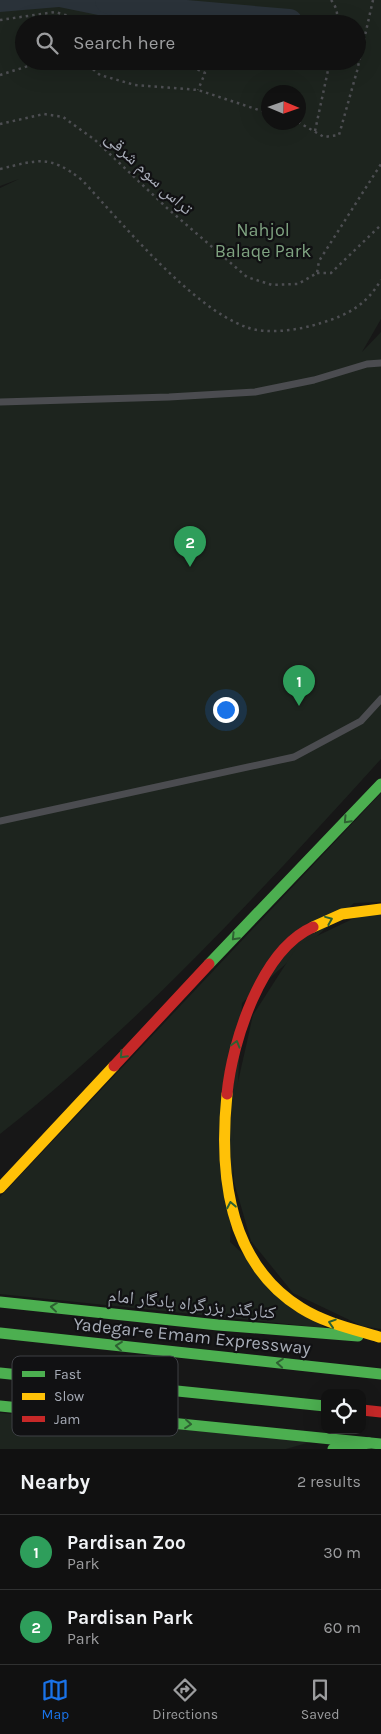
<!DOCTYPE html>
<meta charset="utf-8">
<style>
:root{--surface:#111;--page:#1e1f1f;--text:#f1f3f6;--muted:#9c9d9f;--line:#303131;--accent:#1a73e8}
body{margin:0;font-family:Karla,"Noto Naskh Arabic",sans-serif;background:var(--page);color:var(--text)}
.controls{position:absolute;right:15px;bottom:15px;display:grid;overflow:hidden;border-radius:10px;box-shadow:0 5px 20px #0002}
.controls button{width:45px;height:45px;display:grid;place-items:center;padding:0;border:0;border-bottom:1px solid var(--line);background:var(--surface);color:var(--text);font:25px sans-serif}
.compass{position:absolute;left:261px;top:85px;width:45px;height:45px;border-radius:50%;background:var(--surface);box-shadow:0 5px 20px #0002;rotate:92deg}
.you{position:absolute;left:225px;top:709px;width:18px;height:18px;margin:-12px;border:4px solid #fff;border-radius:50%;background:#1a73e8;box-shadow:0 0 0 8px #1a73e833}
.badge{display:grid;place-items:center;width:32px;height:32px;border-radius:50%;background:var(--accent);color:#fff;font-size:16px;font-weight:700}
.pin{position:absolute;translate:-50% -41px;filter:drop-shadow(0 1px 2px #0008)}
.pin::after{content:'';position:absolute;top:26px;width:18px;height:15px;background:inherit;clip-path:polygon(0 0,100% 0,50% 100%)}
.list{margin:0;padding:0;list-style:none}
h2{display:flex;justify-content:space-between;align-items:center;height:65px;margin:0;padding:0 20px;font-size:21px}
h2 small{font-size:16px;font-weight:400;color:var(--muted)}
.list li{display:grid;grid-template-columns:32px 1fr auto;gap:15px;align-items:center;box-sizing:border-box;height:75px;padding:0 20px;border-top:1px solid var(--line)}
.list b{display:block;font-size:19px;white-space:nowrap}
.list p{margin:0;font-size:16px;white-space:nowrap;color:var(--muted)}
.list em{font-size:16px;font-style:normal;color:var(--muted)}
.icon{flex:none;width:28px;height:28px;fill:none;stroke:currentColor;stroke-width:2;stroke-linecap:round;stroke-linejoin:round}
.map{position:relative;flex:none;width:381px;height:1449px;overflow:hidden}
.search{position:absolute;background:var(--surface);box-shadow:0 5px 20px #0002;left:15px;right:15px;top:15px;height:55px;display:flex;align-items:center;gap:12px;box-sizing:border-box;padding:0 18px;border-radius:28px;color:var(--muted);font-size:19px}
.sheet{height:215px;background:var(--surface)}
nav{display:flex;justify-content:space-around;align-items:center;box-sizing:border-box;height:70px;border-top:1px solid var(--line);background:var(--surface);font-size:14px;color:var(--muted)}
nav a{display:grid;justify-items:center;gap:2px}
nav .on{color:var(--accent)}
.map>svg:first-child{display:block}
</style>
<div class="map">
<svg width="381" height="1449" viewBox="0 0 381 1449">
<rect width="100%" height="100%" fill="#171717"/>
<g fill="#1d241e" fill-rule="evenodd">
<path d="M0,0h381v319l-19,33 19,-20v427c-120,132 -240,264 -381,375v-946l19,-9 -19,7zM24,24h333v37h-333zM268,92h30v30h-30z"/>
<path d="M381,793v109l-27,1 -112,100 -12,239 95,86 -325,-34v-97z"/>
<path d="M381,913v416l-19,-3 -69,-33 -42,-52 -17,-59 -1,-78 20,-89 45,-70 65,-31z"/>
<path d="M0,1413l314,28 -28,8h-286z"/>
</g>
<path fill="#2a3239" d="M0,0h172l-6,24h-24l-83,-17 -59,5z"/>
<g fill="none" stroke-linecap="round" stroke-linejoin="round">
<path stroke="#2a3239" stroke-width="28" d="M109,0l43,11 137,12"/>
<g stroke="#4d4e52" stroke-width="2.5" stroke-dasharray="2.5 4" stroke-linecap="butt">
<path d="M331,0c6,7 7,15 6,24"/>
<path d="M0,20l55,-8 42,12"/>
<path d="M83,61l17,14 35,10 63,5 70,23"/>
<path d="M180,61l25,12 -7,17"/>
<path d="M0,75l44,-14"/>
<path d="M298,122l26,15 15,-2 18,-64 16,-71"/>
<path d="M0,124l44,-10 19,3 32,23 72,68 80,69 25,8 26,-1 19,-11 2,-12 62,-97"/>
<path d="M315,131l15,-70"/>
<path d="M0,169c38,-9 49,-15 82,11 40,43 109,127 164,147 21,8 54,3 75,-4 27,-8 45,-18 60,-43"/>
<path d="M317,273h14l50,-48"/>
</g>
<g stroke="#4b4c50" stroke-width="7">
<path d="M0,402l169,-5 86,-5 59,-12 53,-16 14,-1"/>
<path d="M0,821l294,-64 67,-36 20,-22"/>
</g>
<g stroke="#4caf50" stroke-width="11">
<path d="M209,964l172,-180"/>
<path d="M0,1302l218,23 140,11"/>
<path d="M0,1333l381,41"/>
<path d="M0,1373l325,33"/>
<path d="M0,1406l381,38"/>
<path d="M333,1449l36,-6"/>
</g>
<g stroke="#ffc107" stroke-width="11">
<path d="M313,927l29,-13 39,-5"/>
<path d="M227,1094c-8,78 0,168 74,214 24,15 52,21 78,29"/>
<path d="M0,1188l114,-122"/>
</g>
<g stroke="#c62828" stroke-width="11">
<path d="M114,1066l95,-102"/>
<path d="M227,1094c5,-52 34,-144 86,-167"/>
<path d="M362,1410l19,2"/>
</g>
</g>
<defs><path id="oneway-chevron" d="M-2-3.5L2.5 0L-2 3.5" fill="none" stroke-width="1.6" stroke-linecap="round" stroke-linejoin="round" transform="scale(1.25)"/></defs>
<g stroke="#2e6032">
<use href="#oneway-chevron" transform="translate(347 820) rotate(133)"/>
<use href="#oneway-chevron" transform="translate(329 920) rotate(-22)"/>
<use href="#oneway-chevron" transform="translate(235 937) rotate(134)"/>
<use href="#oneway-chevron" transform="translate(236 1044) rotate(-74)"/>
<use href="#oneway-chevron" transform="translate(123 1055) rotate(133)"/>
<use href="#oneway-chevron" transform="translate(231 1205) rotate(-101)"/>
<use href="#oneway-chevron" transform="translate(54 1307) rotate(-174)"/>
<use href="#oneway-chevron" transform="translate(332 1323) rotate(-162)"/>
<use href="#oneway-chevron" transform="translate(119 1346) rotate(-174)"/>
<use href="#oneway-chevron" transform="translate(280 1363) rotate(-175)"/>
<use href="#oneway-chevron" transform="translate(188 1424) rotate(5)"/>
</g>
<g text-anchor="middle" stroke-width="4.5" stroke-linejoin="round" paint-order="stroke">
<g font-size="18" fill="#a8adb8" stroke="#111113">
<text transform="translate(149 173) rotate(43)" y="6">تراس سوم شرقی</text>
<text transform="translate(192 1304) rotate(6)" y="6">کنارگذر بزرگراه یادگار امام</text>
<text transform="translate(192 1336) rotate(6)" y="6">Yadegar-e Emam Expressway</text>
</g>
<g font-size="18" fill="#7fa381" stroke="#111113">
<text x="263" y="236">Nahjol<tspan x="263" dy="21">Balaqe Park</tspan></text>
</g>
</g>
<rect x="12" y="1356" width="166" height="80" rx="8" fill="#111113" stroke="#3e4045" stroke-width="1"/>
<rect x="22" y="1371" width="23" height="6" fill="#4caf50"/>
<rect x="22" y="1393" width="23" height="7" fill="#ffc107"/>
<rect x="22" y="1416" width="23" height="6" fill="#c62828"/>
<g font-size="14" fill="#a8adb8">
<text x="54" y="1379">Fast</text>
<text x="54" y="1401">Slow</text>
<text x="54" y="1424">Jam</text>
</g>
</svg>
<div class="controls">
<button><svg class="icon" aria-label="locate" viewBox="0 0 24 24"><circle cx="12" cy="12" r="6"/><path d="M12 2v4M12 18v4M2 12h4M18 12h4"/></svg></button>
</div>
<svg class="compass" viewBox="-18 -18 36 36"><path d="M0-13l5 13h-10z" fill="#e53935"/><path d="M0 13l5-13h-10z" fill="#9c9d9f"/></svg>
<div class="you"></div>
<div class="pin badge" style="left:299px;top:706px;background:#2e9e5b">1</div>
<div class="pin badge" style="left:190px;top:567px;background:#2e9e5b">2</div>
<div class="search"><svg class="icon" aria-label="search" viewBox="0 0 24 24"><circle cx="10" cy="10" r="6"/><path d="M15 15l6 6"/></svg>Search here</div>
</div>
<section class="sheet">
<h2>Nearby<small>2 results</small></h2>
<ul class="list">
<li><span class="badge" style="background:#2e9e5b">1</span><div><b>Pardisan Zoo</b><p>Park</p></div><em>30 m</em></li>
<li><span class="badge" style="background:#2e9e5b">2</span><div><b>Pardisan Park</b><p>Park</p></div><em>60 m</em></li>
</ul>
</section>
<nav>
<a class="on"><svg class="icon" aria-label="map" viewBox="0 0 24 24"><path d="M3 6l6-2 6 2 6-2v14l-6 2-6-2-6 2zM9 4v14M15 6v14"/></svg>Map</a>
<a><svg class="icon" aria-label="directions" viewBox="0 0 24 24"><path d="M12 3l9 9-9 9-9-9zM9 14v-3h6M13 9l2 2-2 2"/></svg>Directions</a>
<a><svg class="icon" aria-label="saved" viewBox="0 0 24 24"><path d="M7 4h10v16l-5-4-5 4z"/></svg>Saved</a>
</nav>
